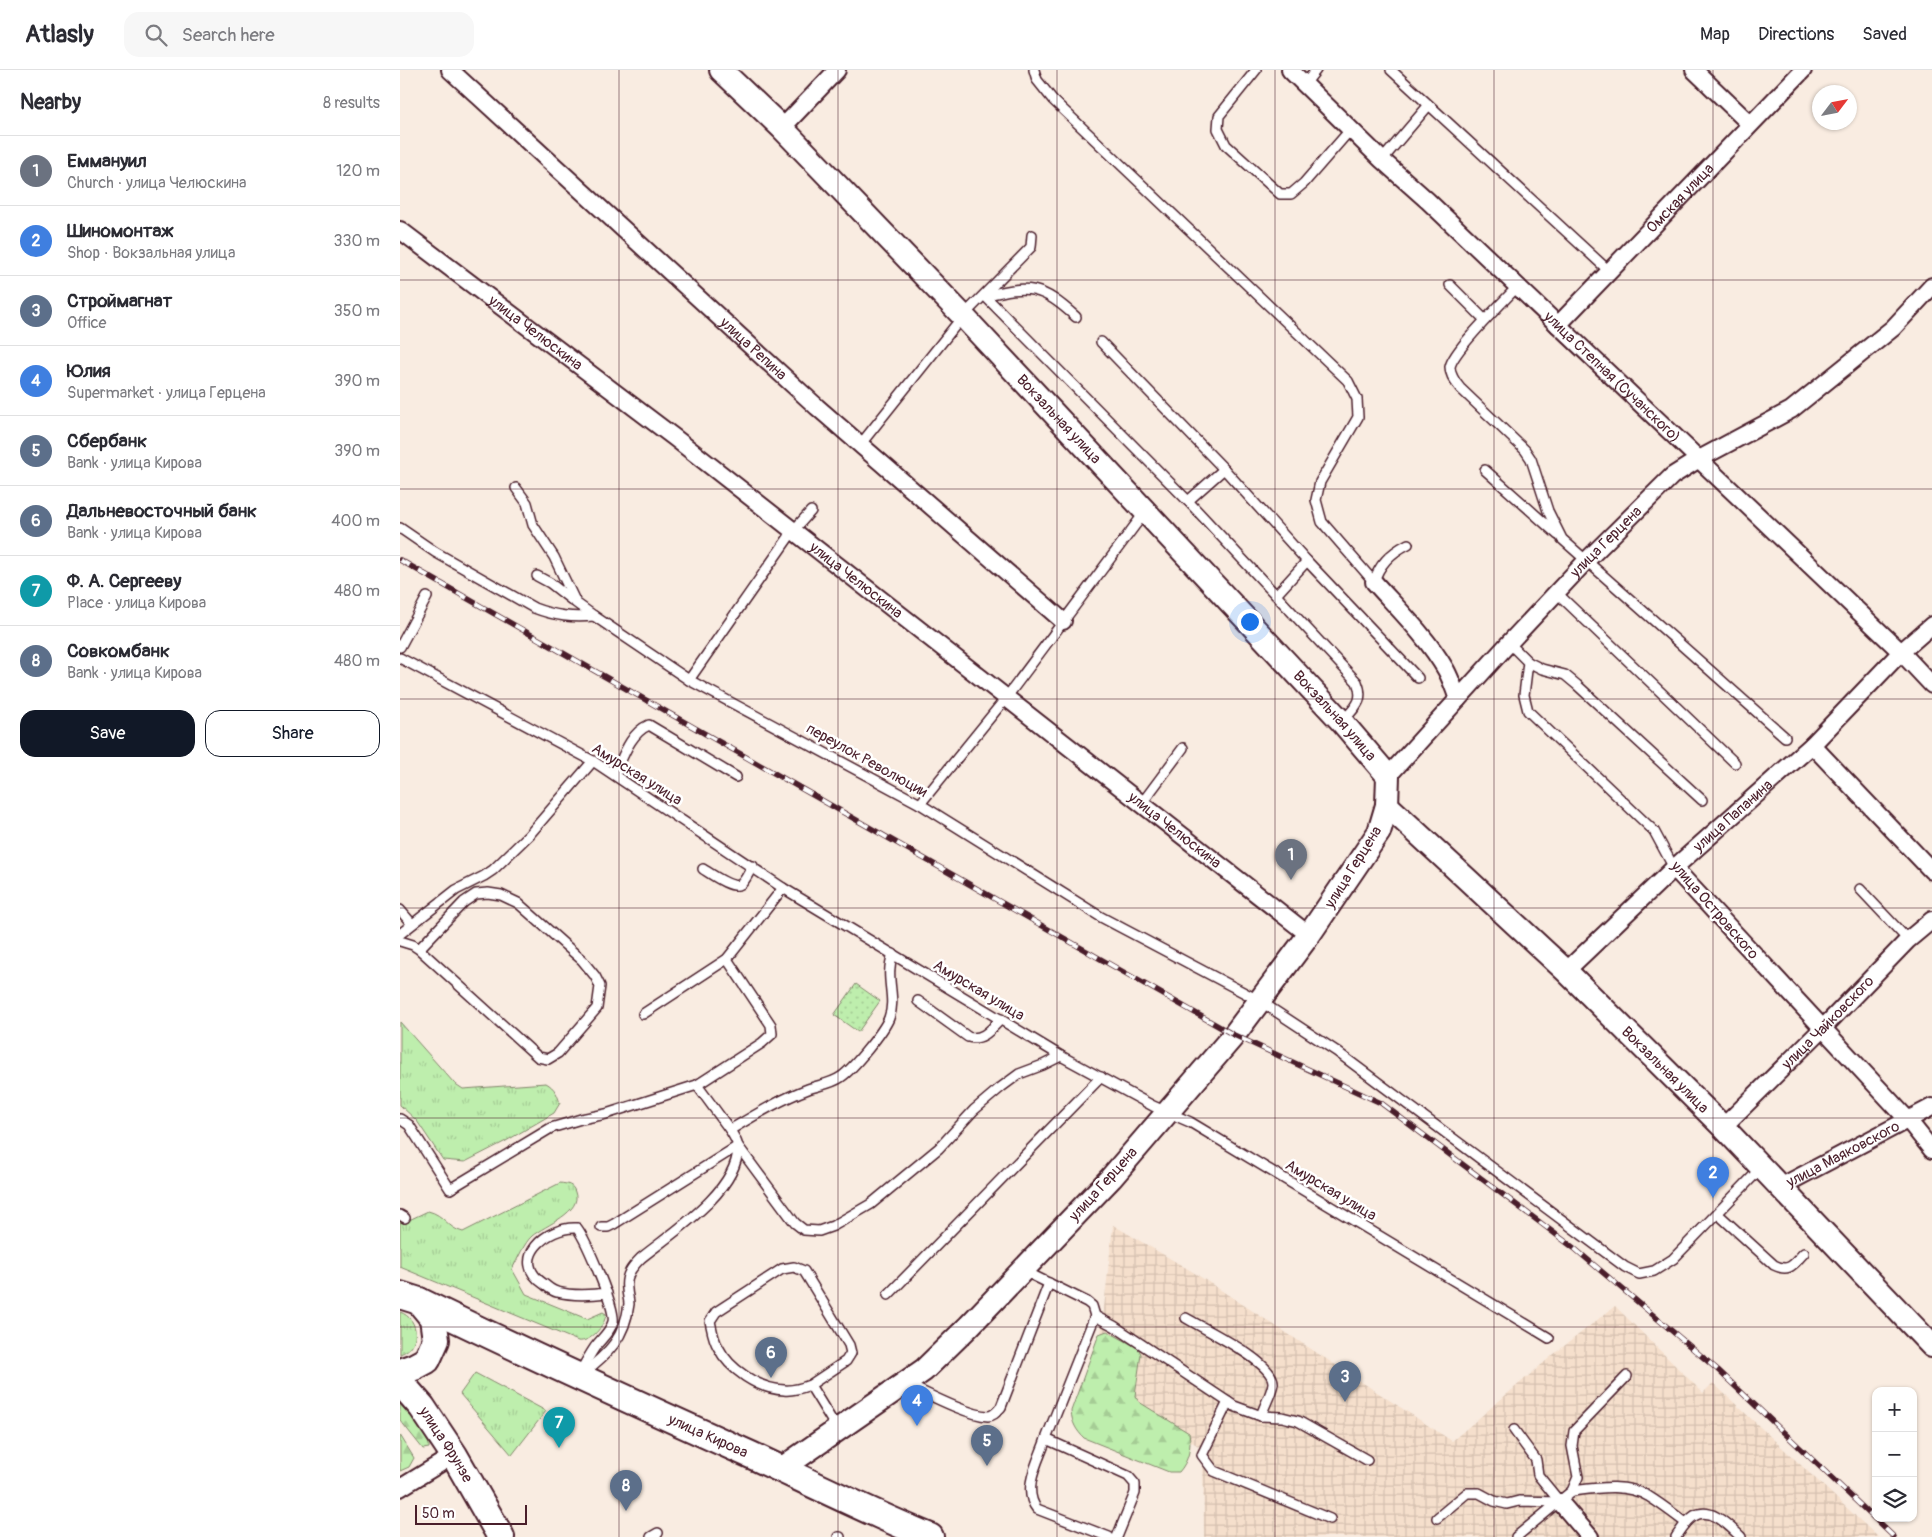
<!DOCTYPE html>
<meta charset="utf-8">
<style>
:root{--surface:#fff;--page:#f7f7f7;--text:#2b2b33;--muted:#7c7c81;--line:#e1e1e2;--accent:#111827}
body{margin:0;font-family:Pangolin,sans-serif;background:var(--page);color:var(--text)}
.controls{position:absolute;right:15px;bottom:15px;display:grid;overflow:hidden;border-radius:10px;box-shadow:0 1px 4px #0004}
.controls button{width:45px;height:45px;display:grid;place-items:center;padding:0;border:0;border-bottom:1px solid var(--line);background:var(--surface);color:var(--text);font:25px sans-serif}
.compass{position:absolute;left:1412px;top:15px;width:45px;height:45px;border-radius:50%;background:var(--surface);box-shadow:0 1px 4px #0004;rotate:58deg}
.scale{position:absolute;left:15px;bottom:12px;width:112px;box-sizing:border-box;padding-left:5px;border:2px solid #4a1f2b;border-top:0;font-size:14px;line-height:18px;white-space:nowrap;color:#4a1f2b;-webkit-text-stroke:4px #fff;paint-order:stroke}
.you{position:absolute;left:849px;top:551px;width:18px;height:18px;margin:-12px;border:4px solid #fff;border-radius:50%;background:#1a73e8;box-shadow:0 0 0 8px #1a73e833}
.badge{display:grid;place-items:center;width:32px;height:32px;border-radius:50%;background:var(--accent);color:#fff;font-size:16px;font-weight:700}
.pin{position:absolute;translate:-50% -41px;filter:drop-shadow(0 1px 2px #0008)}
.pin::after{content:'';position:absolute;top:26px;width:18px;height:15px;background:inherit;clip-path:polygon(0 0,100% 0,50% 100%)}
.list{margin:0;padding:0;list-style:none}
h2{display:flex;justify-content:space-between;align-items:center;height:65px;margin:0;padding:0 20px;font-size:21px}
h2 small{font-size:16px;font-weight:400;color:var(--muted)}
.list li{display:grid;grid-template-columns:32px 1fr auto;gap:15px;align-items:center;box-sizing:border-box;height:70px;padding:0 20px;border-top:1px solid var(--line)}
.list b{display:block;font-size:19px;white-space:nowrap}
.list p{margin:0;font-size:16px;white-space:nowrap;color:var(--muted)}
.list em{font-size:16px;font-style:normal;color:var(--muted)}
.actions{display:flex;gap:10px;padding:15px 20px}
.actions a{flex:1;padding:11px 0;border:1px solid var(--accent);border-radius:15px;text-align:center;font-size:18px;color:var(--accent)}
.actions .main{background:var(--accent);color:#fff}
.icon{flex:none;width:28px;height:28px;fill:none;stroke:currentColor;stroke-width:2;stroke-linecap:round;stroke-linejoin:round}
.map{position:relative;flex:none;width:1532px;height:1467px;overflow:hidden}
header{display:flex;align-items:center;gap:30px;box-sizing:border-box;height:70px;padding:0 25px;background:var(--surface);border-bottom:1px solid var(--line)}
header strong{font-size:24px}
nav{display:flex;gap:28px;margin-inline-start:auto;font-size:18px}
.search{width:350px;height:45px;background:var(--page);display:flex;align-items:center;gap:12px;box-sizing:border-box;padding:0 18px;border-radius:15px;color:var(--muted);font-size:19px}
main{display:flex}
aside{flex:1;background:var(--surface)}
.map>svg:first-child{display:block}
</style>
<header>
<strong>Atlasly</strong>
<div class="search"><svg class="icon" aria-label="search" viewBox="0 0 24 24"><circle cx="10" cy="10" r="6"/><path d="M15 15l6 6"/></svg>Search here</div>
<nav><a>Map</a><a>Directions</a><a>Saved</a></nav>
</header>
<main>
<aside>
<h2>Nearby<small>8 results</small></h2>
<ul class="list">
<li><span class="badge" style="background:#6b7280">1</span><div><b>Еммануил</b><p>Church · улица Челюскина</p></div><em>120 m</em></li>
<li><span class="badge" style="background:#3f7fe0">2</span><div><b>Шиномонтаж</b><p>Shop · Вокзальная улица</p></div><em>330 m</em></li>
<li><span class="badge" style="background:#5c6f8a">3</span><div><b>Строймагнат</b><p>Office</p></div><em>350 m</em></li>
<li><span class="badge" style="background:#3f7fe0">4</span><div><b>Юлия</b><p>Supermarket · улица Герцена</p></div><em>390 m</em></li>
<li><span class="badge" style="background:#5c6f8a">5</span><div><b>Сбербанк</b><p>Bank · улица Кирова</p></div><em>390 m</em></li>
<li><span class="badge" style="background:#5c6f8a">6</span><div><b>Дальневосточный банк</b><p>Bank · улица Кирова</p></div><em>400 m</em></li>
<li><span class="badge" style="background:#0f9aa8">7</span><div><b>Ф. А. Сергееву</b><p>Place · улица Кирова</p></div><em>480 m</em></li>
<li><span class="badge" style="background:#5c6f8a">8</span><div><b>Совкомбанк</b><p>Bank · улица Кирова</p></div><em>480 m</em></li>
</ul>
<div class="actions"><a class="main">Save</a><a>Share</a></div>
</aside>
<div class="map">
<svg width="1532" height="1467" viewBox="0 0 1532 1467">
<defs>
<pattern id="industrial-grid" width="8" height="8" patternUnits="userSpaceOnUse" patternTransform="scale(1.25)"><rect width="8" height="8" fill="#f5dfcc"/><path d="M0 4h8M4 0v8" fill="none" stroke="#d4bfaf"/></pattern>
<pattern id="grass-tufts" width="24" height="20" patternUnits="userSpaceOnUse" patternTransform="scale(1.25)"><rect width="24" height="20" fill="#beeead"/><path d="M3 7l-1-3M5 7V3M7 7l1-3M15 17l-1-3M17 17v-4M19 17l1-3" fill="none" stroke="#a5cc95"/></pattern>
<pattern id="forest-firs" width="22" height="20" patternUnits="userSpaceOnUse" patternTransform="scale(1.25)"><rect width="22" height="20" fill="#beeead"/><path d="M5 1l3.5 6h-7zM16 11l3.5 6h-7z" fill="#a5cc95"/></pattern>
<pattern id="park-dots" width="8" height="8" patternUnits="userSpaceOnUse" patternTransform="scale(1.25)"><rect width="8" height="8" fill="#beeead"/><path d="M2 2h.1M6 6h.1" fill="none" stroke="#a5cc95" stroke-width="1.8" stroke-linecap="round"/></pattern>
</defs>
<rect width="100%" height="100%" fill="#f9ece1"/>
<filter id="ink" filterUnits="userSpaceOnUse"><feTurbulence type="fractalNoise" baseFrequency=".02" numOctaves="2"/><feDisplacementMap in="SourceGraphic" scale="10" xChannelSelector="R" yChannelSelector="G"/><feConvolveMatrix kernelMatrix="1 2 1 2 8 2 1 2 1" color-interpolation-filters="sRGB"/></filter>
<g filter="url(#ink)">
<path fill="url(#industrial-grid)" d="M713,1155l80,47 259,169 102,-87 61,-48 88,87 10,-10 165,154h-674l-1,-88 -107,-68z"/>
<g fill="url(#grass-tufts)" stroke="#84866c">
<path d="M0,952l54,61 9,6 83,-6c9,5 11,11 14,20l-6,10 -48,28 -41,21 -22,-2 -26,-39 -17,-16z"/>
<path d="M160,1113c7,1 13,1 15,9 8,20 -30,33 -43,44 -8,7 -14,23 -20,33l14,25 61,25 16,-7 3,2c-1,12 -16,29 -28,27l-178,-74v-46l5,1 23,-11c17,4 19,17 35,21z"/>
<path d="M0,1242c20,7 21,35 0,42z"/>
<path d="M75,1303l71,38 -34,44 -52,-61z"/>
</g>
<g fill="url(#forest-firs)" stroke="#84866c">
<path d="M707,1261l31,17 3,6 -6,42 4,6 50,31c3,14 -1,29 -10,39h-10l-85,-34c-8,-8 -12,-15 -13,-27l28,-77z"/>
<path d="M0,1323l29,46v9l-6,1 -23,-29z"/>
<path d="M0,1365l14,23 -5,9 -9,4z"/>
</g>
<path fill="url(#park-dots)" stroke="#84866c" d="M456,914l24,17 -22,31 -24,-17z"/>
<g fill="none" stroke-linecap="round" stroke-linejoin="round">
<defs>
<g id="lane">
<path d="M634,0l3,10 16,20 295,281 9,18 1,18 -38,65 -4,18 6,22 52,60"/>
<path d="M856,0l-37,46 -1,13 8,16 54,49h11l13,-11 47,-54"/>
<path d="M991,0l218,201"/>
<path d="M905,14l11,-14"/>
<path d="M982,90l46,-54"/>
<path d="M1050,215l35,35"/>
<path d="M1117,217c-14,15 -64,63 -67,80 0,8 5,15 10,21l65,62 6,9 17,52 14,28 223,198"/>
<path d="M676,247c-34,-31 -47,-33 -91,-21l203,205 169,181c8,19 -2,25 -14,39"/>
<path d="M701,272l123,127 83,92 111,117"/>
<path d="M460,375l103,-129 68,-69 1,-12"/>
<path d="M1085,400l73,65"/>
<path d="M116,418l11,15 6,22 21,32 22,46 18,13 95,64 231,124 181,113 159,84 76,50 289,216 14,7 15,-3 19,-12 88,-91"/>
<path d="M788,431l36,-32"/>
<path d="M0,458l35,24 99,56c21,8 38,10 60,8"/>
<path d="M137,506l13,7 23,18"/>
<path d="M974,512c5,-18 18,-30 34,-38"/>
<path d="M1157,523l178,170"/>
<path d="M876,525l31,-34"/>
<path d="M1109,573l19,19 14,7 23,6 12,10 125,115"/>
<path d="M0,577l27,-50"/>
<path d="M0,588l193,103 190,127 278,168 92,50 37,16 359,216"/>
<path d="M1128,592l-4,33 4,16 126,120 20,37"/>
<path d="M289,610l104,-149 18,-20"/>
<path d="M215,704c8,-17 15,-41 34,-49l87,52"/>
<path d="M742,733l41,-55"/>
<path d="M520,734l86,-106 139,-186"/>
<path d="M303,799c8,5 30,21 38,15 5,-4 8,-13 12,-18"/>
<path d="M1460,819l48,51"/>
<path d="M0,840l12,14"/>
<path d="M0,864l56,-44 28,-14 9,-6 36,-35 64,-74"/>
<path d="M0,871l13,4 6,4 119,108 10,2 10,-6 39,-45 3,-22 -5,-10 -13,-16 -64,-57 -17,-8 -13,-2 -12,1 -12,8 -45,47"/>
<path d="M518,931l50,36c15,4 23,-8 33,-18"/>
<path d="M243,944l84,-55 56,-71"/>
<path d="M297,1015l65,-42 10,-9 -1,-9 -44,-66"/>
<path d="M0,1049l9,6 41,64 101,-61 30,-9 25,-5 91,-29 33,45"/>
<path d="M1318,1144l56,51c16,8 19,-1 30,-12"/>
<path d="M0,1145l5,3"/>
<path d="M201,1157h7l6,-3 124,-78 57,77 9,7 15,1 14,-5 38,-22 68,-56 35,-38 26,-22 19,-14 24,-9 18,-9"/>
<path d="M624,1201l63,31 5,4 3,10 -49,123 82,37 7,8v9l-18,44"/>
<path d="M488,1225l213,-218"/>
<path d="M695,1246l19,10 120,80 27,10 21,1 16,4 69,39"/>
<path d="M786,1248c18,11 88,44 87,65 -1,10 -9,23 -12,33"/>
<path d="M179,1304c5,-9 10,-18 16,-27 6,-8 15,-15 18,-25 3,-13 -27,-82 -36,-94 -30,-2 -69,32 -33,56 4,3 8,7 13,8 16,4 34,3 50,1"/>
<path d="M182,1304c26,-20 43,-36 47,-70 0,-5 -2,-10 -2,-15 -2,-14 5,-22 14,-31 31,-25 96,-66 97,-110 0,-6 -5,-13 -8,-18 25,-15 51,-31 78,-41 11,-4 23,-5 33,-12 12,-8 43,-46 48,-59 8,-21 -5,-40 4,-64"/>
<path d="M506,1314c20,9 61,31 82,32 6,0 9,-5 13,-9l48,-124"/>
<path d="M410,1315c-8,3 -17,6 -26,5 -26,-1 -55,-21 -66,-43 -5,-8 -6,-17 -8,-26l6,-9 66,-43 12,-2 10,4 45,74 2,8 -5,8 -36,24 27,44"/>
<path d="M828,1332l-26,53 12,16 116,48"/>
<path d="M1114,1360l22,30 2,15 22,27"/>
<path d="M646,1369c-7,21 -25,50 -9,70l72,28"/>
<path d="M1172,1421c25,-3 53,-8 76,5 13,8 26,18 38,27"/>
<path d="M1037,1448l30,-25h12l15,8 13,3 12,-3 41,1"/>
<path d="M251,1467l7,-4"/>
<path d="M438,1467h2"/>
<path d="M1116,1467l56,-46 6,-14 -6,-31 2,-15 53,-55"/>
<path d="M1276,1467c5,-7 10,-16 18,-21 17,-10 35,10 47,21"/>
</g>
<g id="street">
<path id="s1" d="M50,0l367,337 246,214"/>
<path id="s2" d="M890,0l92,90 46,41 473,451 31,33"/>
<path d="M1294,0l56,54"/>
<path d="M382,58l55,-58"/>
<path id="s3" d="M0,160l275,208 634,497"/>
<path id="s4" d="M1158,255l245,-255"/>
<path d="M974,512c25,28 53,55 72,88 5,9 8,19 12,29"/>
<path d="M1412,675l120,126"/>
<path id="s5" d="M988,706l121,-133 77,-82 86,-85 27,-17 92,-49 102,-82 39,-42"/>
<path d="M1274,798l234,252 24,30"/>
<path id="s6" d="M1166,901l108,-103 138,-123 89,-93 31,-27"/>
<path id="s7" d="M1323,1057l99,-98 86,-89 24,-20"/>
<path id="s8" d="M1380,1117l152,-80"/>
<path d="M0,1418l54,-33"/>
<path d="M1160,1432l30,35"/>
</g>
<g id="secondary">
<path id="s9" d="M321,0l61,58 181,188 379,406 46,54 -1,29 -8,27 -70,103 -75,100 -123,143 -142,148 -45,44 -143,99"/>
<path id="s10" d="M987,735l179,166 157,156 209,219"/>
</g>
<g id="primary">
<path id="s11" d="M0,1225l19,6c110,54 221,104 332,154 60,28 118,57 179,82"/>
<path d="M0,1302l14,-5 13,-7 9,-20 -3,-22 -14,-17"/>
<path id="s12" d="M0,1312l22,25 32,48 47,82"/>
</g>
</defs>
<use href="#lane" stroke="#4a1f2b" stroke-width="12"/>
<use href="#street" stroke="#4a1f2b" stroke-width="20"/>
<use href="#secondary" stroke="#4a1f2b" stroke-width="26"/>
<use href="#primary" stroke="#4a1f2b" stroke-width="30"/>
<use href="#lane" stroke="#fff" stroke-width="9"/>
<use href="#street" stroke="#fff" stroke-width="16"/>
<use href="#secondary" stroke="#fff" stroke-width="22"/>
<use href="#primary" stroke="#fff" stroke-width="26"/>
<defs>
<path id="rail" d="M0,490l834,475 147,68 193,145 144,122 176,167"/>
</defs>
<use href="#rail" stroke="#4a1f2b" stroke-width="5.5"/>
<use href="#rail" stroke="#fff" stroke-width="4" stroke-dasharray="11" stroke-linecap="butt"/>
</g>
</g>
<path fill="none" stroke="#4a1f2b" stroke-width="1" stroke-opacity="0.55" d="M219,0v1467M438,0v1467M657,0v1467M875,0v1467M1094,0v1467M1313,0v1467M0,210h1532M0,419h1532M0,629h1532M0,838h1532M0,1048h1532M0,1257h1532"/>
<g text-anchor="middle" stroke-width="5" stroke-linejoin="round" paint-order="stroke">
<g font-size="15" fill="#4a1f2b" stroke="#fff">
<text dy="5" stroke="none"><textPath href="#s4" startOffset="176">Омская улица</textPath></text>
<text dy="5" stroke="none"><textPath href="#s3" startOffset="170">улица Челюскина</textPath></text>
<text dy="5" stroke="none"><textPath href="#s1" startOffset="412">улица Репина</textPath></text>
<text dy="5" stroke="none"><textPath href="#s2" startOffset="445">улица Степная (Сучанского)</textPath></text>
<text dy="5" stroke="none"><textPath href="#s9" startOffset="486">Вокзальная улица</textPath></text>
<text dy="5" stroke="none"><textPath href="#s5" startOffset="320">улица Герцена</textPath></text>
<text dy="5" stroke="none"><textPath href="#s3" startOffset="575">улица Челюскина</textPath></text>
<text dy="5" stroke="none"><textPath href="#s9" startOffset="891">Вокзальная улица</textPath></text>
<text transform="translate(467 690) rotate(29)" y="5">переулок Революции</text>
<text transform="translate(237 704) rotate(32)" y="5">Амурская улица</text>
<text dy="5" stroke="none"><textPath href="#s6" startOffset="228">улица Папанина</textPath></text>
<text dy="5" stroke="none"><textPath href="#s3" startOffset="980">улица Челюскина</textPath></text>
<text transform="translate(953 797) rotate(-58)" y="5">улица Герцена</text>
<text transform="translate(1315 840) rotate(49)" y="5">улица Островского</text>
<text transform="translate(579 920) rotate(31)" y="5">Амурская улица</text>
<text dy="5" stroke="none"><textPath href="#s7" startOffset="148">улица Чайковского</textPath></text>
<text dy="5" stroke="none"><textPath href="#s10" startOffset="384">Вокзальная улица</textPath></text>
<text dy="5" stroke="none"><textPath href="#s8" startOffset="71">улица Маяковского</textPath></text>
<text transform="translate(703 1114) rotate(-48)" y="5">улица Герцена</text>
<text transform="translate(931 1120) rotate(31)" y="5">Амурская улица</text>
<text dy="5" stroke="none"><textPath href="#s11" startOffset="339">улица Кирова</textPath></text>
<text dy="5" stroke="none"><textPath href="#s12" startOffset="78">улица Фрунзе</textPath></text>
</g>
</g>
</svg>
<div class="controls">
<button>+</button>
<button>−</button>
<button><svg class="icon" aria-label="layers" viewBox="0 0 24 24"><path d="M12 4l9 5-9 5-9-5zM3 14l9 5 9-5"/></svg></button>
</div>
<svg class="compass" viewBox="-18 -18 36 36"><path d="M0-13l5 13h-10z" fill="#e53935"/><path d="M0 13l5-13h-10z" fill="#7c7c81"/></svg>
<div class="scale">50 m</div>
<div class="you"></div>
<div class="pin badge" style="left:891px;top:810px;background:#6b7280">1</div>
<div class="pin badge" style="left:1313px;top:1128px;background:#3f7fe0">2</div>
<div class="pin badge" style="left:945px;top:1332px;background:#5c6f8a">3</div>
<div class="pin badge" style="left:517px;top:1356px;background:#3f7fe0">4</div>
<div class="pin badge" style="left:587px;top:1396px;background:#5c6f8a">5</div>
<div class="pin badge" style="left:371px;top:1308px;background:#5c6f8a">6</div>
<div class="pin badge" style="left:159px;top:1378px;background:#0f9aa8">7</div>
<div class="pin badge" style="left:226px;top:1441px;background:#5c6f8a">8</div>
</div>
</main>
